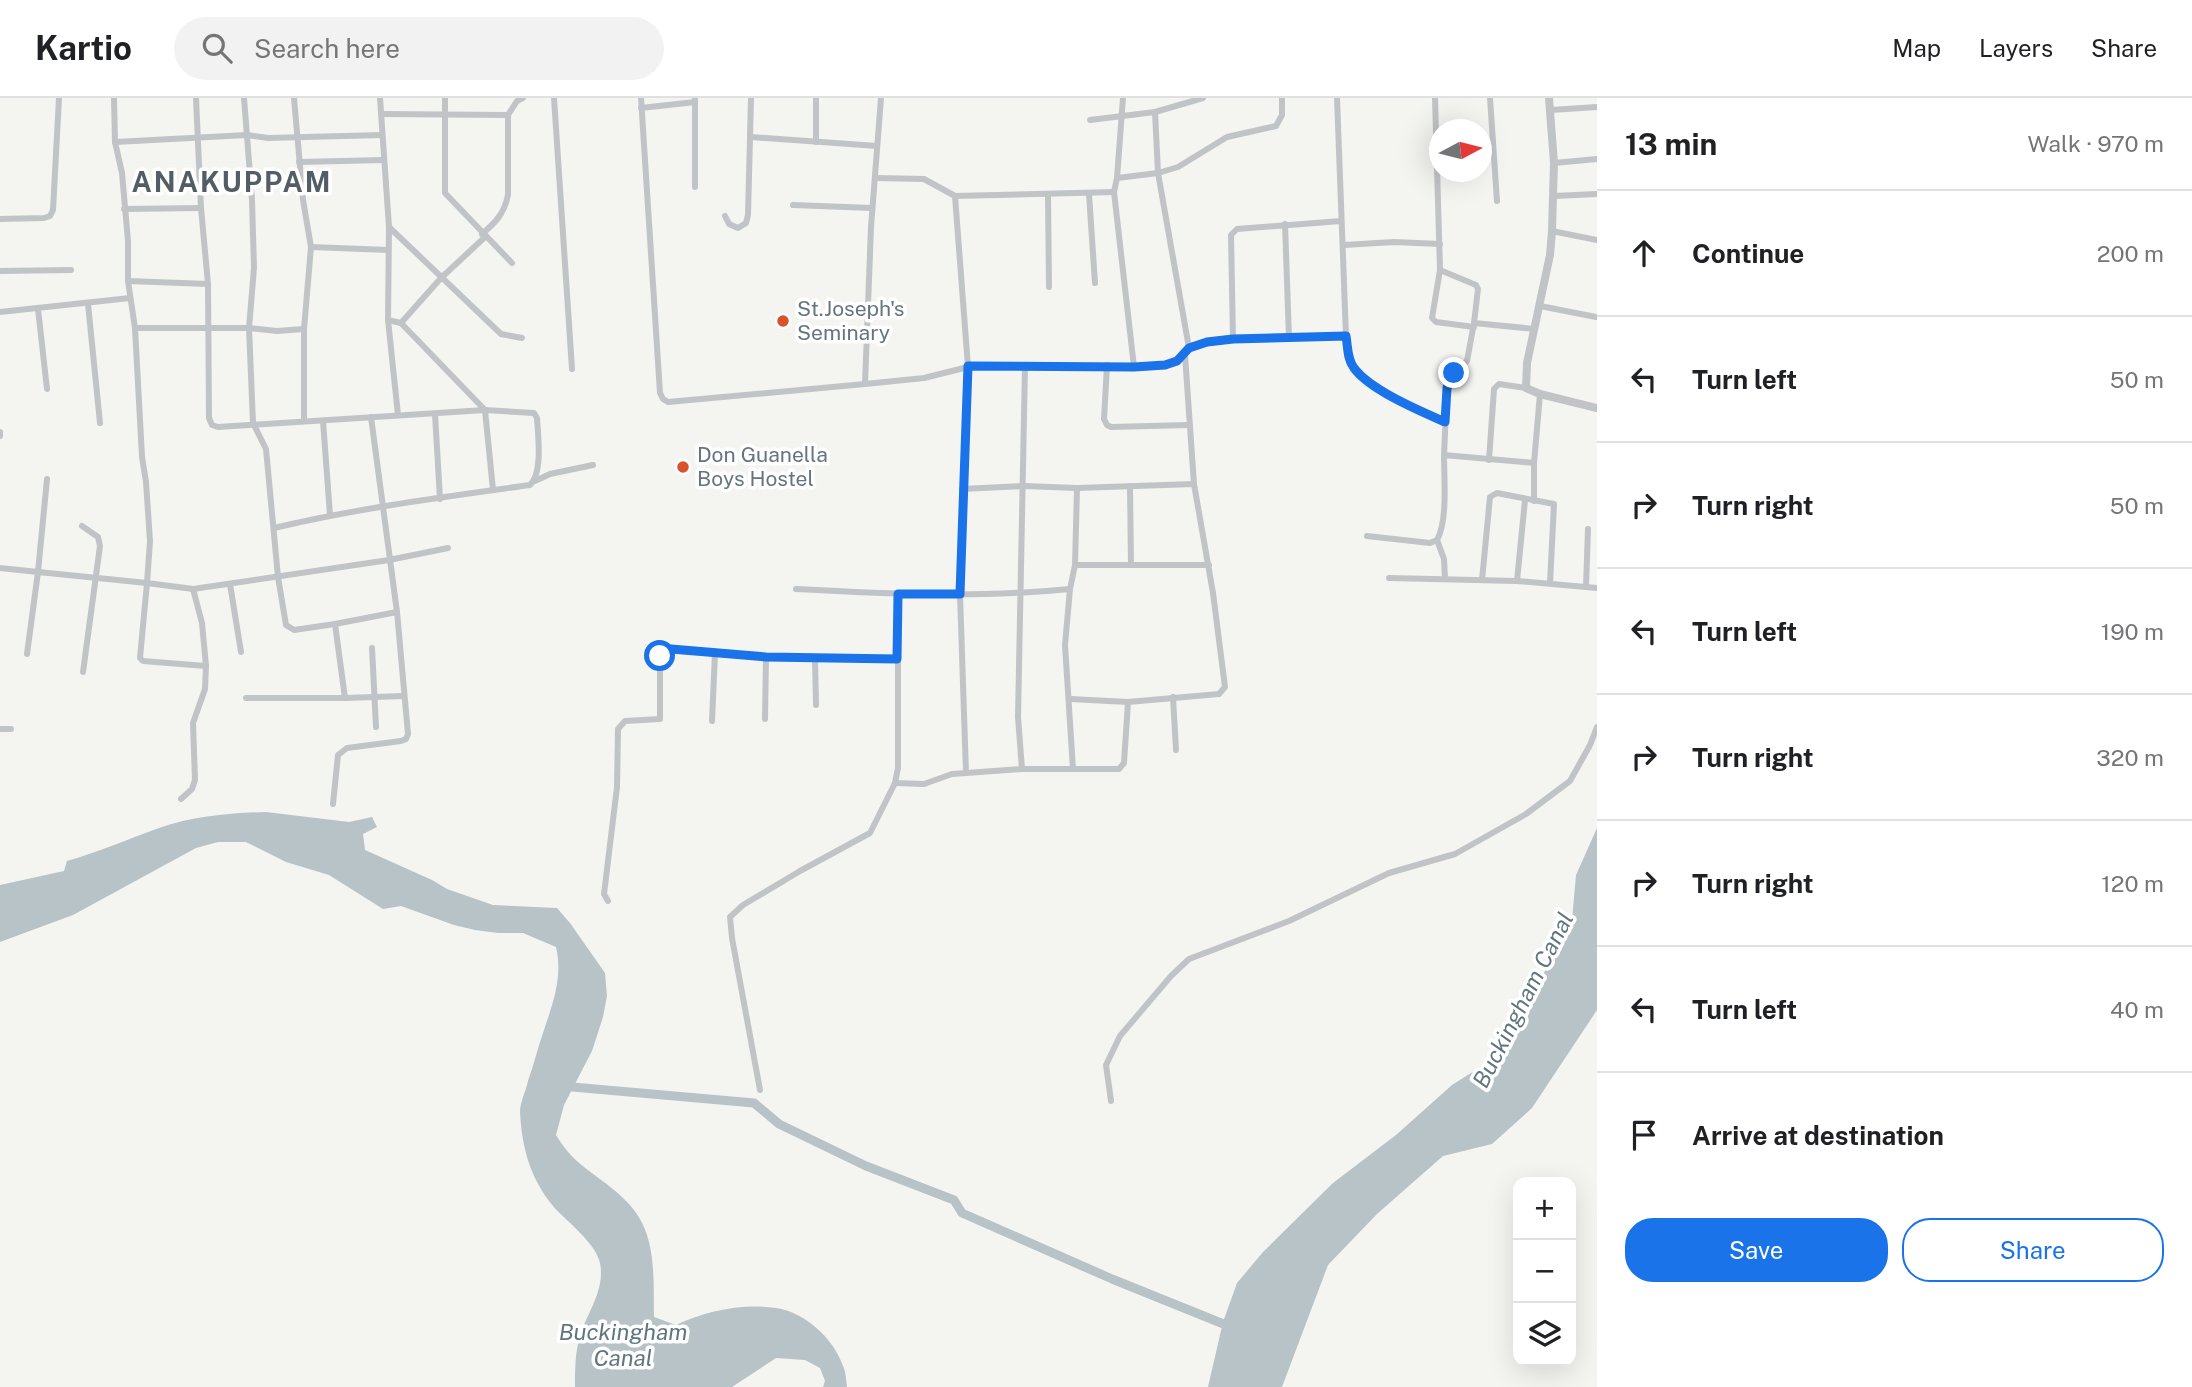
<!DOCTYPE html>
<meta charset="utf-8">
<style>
:root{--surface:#fff;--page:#f2f2f2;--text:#202124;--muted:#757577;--line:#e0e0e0;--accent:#1a73e8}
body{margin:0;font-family:"Public Sans",sans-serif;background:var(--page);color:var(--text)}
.controls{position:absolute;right:21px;bottom:21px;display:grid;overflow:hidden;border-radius:14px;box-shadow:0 7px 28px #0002}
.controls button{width:63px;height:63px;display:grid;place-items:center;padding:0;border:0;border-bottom:2px solid var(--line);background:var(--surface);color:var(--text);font:35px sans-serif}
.compass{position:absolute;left:1429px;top:21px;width:63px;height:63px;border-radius:50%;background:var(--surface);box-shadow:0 7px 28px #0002;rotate:83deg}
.stop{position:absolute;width:21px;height:21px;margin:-16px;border:5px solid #1a73e8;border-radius:50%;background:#fff}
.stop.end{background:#1a73e8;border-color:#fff;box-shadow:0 2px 7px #0008}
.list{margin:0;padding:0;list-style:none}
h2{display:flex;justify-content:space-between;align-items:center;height:91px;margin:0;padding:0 28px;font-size:30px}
h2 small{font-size:23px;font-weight:400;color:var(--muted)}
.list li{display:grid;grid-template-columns:46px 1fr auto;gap:21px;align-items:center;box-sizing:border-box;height:126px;padding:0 28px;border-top:2px solid var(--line)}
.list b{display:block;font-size:26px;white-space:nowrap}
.list em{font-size:23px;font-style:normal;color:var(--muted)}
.actions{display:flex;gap:14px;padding:21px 28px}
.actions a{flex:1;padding:16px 0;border:2px solid var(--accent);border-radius:28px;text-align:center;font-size:24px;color:var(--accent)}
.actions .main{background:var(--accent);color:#fff}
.icon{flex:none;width:38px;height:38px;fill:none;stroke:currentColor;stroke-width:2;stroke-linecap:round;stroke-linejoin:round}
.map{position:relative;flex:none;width:1597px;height:1289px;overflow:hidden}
header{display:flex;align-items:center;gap:42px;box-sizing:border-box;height:98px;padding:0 35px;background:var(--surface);border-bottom:2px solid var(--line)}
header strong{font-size:33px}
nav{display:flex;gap:38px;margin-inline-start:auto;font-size:24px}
.search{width:490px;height:63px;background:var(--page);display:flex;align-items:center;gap:18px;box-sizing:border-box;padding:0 24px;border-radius:38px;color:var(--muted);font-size:26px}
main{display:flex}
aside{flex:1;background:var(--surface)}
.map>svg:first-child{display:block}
</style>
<header>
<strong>Kartio</strong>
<div class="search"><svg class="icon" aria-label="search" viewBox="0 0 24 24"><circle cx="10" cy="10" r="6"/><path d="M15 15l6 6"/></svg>Search here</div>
<nav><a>Map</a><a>Layers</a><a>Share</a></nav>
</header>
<main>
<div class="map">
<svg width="1597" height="1289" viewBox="0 0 1597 1289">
<rect width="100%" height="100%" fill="#f4f4f1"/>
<g fill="#b7c3c7">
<path d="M266,714l83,10 23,-5 5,10 -14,7 2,16 67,30 15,9 46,16 64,3 13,15 35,50 2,23 -4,21 -11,34 -28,54 -8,30c20,34 45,40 70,66 32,31 27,75 28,116l22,8c29,-14 67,-22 100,-17 29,4 58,31 67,58 3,6 3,14 4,21h-24l2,-6 -5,-13 -15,-8 -29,-2 -44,29h-157c0,-14 0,-29 3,-43 5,-27 28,-51 22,-81 -4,-20 -34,-42 -47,-57 -23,-28 -31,-58 -33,-94 0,-10 6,-21 8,-31 6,-17 10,-34 16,-51 9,-27 19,-54 12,-83l-33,-14h-25l-23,-3 -21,-5 -53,-19 -18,3 -54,-34 -43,-13 -40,-20h-28l-22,6 -123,67 -73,27v-57l64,-14 3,-10c32,-9 61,-22 92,-33 34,-12 72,-15 107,-16z"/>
<path d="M1597,730v182l-65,98 -40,36 -49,12 -66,58 -49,51 -46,122h-74l15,-65 14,-39 26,-31 70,-69 63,-48 56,-50 38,-24 37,-56 45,-85 4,-45z"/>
</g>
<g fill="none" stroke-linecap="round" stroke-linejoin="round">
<path stroke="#b7c3c7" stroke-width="9" d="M561,988l193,17 25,21 87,42 88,34 8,13 150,66 119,48"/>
<g stroke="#c0c4c7" stroke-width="6">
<path d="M114,0l1,44 7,31 6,68v40l7,47 7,129 4,25 4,59 -3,42 46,6 196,-29 59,-12"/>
<path d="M196,0l5,110 7,76 1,134 3,7 6,2 267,-17 49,3 3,5c1,17 6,55 -7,67 -86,12 -172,23 -256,43"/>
<path d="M244,0l8,102 2,68 -5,60 4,95 13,26 12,128 8,48 8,5 41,-6"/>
<path d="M294,0l9,102 8,47 -7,82v92"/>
<path d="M380,0l9,129 -1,93 10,95"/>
<path d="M445,0v95l67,70"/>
<path d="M554,0l18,271"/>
<path d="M641,0l19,295 3,6 5,3 197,-18 6,-157 10,-129"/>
<path d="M695,0v89"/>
<path d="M1123,0l-6,80 41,-5 20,-6 49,-30 49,-11 6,-11v-17"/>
<path d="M1337,0l9,238c2,11 1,23 8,32 16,22 66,43 91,54"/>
<path d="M1435,0l5,172 -8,48 4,4 38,5"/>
<path d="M1490,0l7,103"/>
<path d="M641,10l54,-6"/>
<path d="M1551,12l46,-3"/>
<path d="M1155,14l3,61 31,175"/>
<path d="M381,16l127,1"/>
<path d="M1090,22l65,-8 48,-14"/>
<path d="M751,39l126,9"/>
<path d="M115,44l132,-7 21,3 114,-3"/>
<path d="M816,44v-44"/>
<path d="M299,64l85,-2"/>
<path d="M1554,65l43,-4"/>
<path d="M876,80l48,1 31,17 159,-4"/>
<path d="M1117,80l-3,14 20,175"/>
<path d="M1089,96l6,89"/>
<path d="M1048,97l1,92"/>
<path d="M955,98l13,171 -8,227 6,179"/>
<path d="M1554,98l43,-2"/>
<path d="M793,107l79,3"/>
<path d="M124,111l77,-1"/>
<path d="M725,118l4,8 9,4 8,-5 2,-8 3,-117"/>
<path d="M0,121l44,-1 6,-2 3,-6 6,-112"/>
<path d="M1285,126l4,115"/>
<path d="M389,129l112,107 21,4"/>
<path d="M1552,133l45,9"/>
<path d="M482,136c14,-12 22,-20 26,-39v-80l9,-14 6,-3"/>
<path d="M1344,147l50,-3 46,2"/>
<path d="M311,149l77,3"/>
<path d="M1440,172l36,15 2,4 -4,34 61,6"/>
<path d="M0,173l71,-1"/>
<path d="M128,183l80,3"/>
<path d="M88,206l12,119"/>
<path d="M1540,208l56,11"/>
<path d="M38,211l9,80"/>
<path d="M0,214l130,-14"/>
<path d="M388,222l13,3 84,87 8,80"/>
<path d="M401,225l40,-45 44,-41"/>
<path d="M135,230h114l28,3 27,-2"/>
<path d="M1233,241l113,-3"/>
<path d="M1107,267l-3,54 3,6 4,2 78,-2"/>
<path d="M1025,268l-7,351 4,52h97l5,-6 4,-61 91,-8 6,-7 -12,-94 -19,-109 -9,-129"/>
<path d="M865,286l59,-6 44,-11h166l31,-2 12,-4 12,-13 8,-3 36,-6 -2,-104 6,-6 104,-8"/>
<path d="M435,316l5,85"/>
<path d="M323,323l7,94"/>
<path d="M0,334v4"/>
<path d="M1444,357l3,-67 3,-9 17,-18 7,-38"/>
<path d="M1489,362l5,-71 5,-5 27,4"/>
<path d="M1534,365l6,-69"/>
<path d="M535,383l15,-7 43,-9"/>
<path d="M1130,388l1,78"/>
<path d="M1077,390l-2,77h134"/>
<path d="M962,391l62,-3 53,2 117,-4"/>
<path d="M82,428l16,11 2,9 -17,126"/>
<path d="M1367,438l63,7 7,-3c11,-19 7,-63 7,-85l90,8v38"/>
<path d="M1437,442l7,19 1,20"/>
<path d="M0,470l38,4 9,-93"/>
<path d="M1389,480l128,3 80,7"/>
<path d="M1482,482l8,-83 7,-4 57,11 -4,79"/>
<path d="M1517,483l8,-81"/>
<path d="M230,486l11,68"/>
<path d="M1586,489l2,-58"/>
<path d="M796,491c92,5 183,9 274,0"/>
<path d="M372,550l4,79"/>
<path d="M27,556l11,-82 109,11 -7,75 3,3 63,5"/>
<path d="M815,561l1,46"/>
<path d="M1173,599l3,53"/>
<path d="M246,600h99l-10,-74 62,-12"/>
<path d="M345,600l59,-2"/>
<path d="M1070,601l58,3"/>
<path d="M765,621l1,-62"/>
<path d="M712,623l3,-68"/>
<path d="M0,631h11"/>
<path d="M1073,671l-8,-124 5,-56 5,-24"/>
<path d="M895,685l29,1 28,-10 70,-5"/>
<path d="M181,701l11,-10 3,-9 -2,-57 12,-34 1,-23 -4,-43 -9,-34"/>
<path d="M333,706l5,-49 9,-7 54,-7 5,-2 2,-5 -11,-122 -26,-195"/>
<path d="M608,803l-4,-7 13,-107 1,-58 7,-8 35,-2v-63l5,-6 150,9h82"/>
<path d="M760,992l-28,-152 -2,-21 13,-12 57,-34 70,-38 25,-50 3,-15v-174"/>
<path d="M1111,1003l-5,-36 14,-29 51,-60 18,-17 100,-38 100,-48 66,-19 71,-40 44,-33 20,-36 7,-18"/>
</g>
<path stroke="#c0c4c7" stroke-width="8" d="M1549,0l5,65 -2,68 -2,24 -23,108 -1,25 14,6 57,14"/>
</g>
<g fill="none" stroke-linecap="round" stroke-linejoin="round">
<path stroke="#1a73e8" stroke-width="9" d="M660,558l5,-6 6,-1 95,8 131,2 1,-65h62l8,-228 166,1 31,-2 12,-4 12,-13 18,-6 26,-3 113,-3c2,11 1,23 8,32 16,22 66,43 91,54l2,-34 7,-15"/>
</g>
<g fill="#da522b" stroke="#fff" stroke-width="2.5">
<circle cx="783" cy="223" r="7"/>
<circle cx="683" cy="369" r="7"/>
</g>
<g text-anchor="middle" stroke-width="7" stroke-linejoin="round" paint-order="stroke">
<g font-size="21" fill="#657480" stroke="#fff" text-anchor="start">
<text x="797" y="218">St.Joseph's<tspan x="797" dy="24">Seminary</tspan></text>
<text x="697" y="364">Don Guanella<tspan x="697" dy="24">Boys Hostel</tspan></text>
</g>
<g font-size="23" font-style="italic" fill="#60767e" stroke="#fff">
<text transform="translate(1523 902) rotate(-63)" y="8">Buckingham Canal</text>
<text x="623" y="1242">Buckingham<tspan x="623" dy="26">Canal</tspan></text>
</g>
<g font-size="28" font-weight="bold" letter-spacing="2" fill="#525d66" stroke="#fff">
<text x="232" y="94">ANAKUPPAM</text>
</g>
</g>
</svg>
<div class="controls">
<button>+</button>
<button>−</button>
<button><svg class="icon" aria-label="layers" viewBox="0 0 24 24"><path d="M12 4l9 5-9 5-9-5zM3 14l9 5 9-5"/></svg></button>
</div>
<svg class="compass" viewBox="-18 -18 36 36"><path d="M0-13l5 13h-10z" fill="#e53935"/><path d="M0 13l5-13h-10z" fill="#757577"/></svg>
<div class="stop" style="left:660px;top:558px"></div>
<div class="stop end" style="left:1454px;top:275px"></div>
</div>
<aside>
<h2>13 min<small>Walk · 970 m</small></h2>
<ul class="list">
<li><svg class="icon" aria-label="ahead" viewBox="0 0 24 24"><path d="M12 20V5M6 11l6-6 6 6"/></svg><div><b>Continue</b></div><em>200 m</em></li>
<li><svg class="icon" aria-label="left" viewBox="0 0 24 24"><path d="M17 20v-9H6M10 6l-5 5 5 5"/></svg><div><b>Turn left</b></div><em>50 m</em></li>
<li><svg class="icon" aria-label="right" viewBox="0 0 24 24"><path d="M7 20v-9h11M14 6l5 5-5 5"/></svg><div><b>Turn right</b></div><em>50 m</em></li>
<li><svg class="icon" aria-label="left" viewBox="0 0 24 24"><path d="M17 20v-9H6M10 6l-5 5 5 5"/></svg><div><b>Turn left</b></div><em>190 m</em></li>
<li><svg class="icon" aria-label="right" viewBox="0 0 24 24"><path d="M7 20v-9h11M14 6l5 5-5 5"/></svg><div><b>Turn right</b></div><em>320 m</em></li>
<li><svg class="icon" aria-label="right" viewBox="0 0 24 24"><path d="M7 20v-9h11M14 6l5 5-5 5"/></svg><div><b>Turn right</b></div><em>120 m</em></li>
<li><svg class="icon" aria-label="left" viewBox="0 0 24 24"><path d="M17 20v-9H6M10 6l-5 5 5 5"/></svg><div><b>Turn left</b></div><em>40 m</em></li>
<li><svg class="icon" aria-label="arrive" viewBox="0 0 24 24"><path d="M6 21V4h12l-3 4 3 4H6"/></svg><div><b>Arrive at destination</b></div></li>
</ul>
<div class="actions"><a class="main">Save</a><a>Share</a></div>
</aside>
</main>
